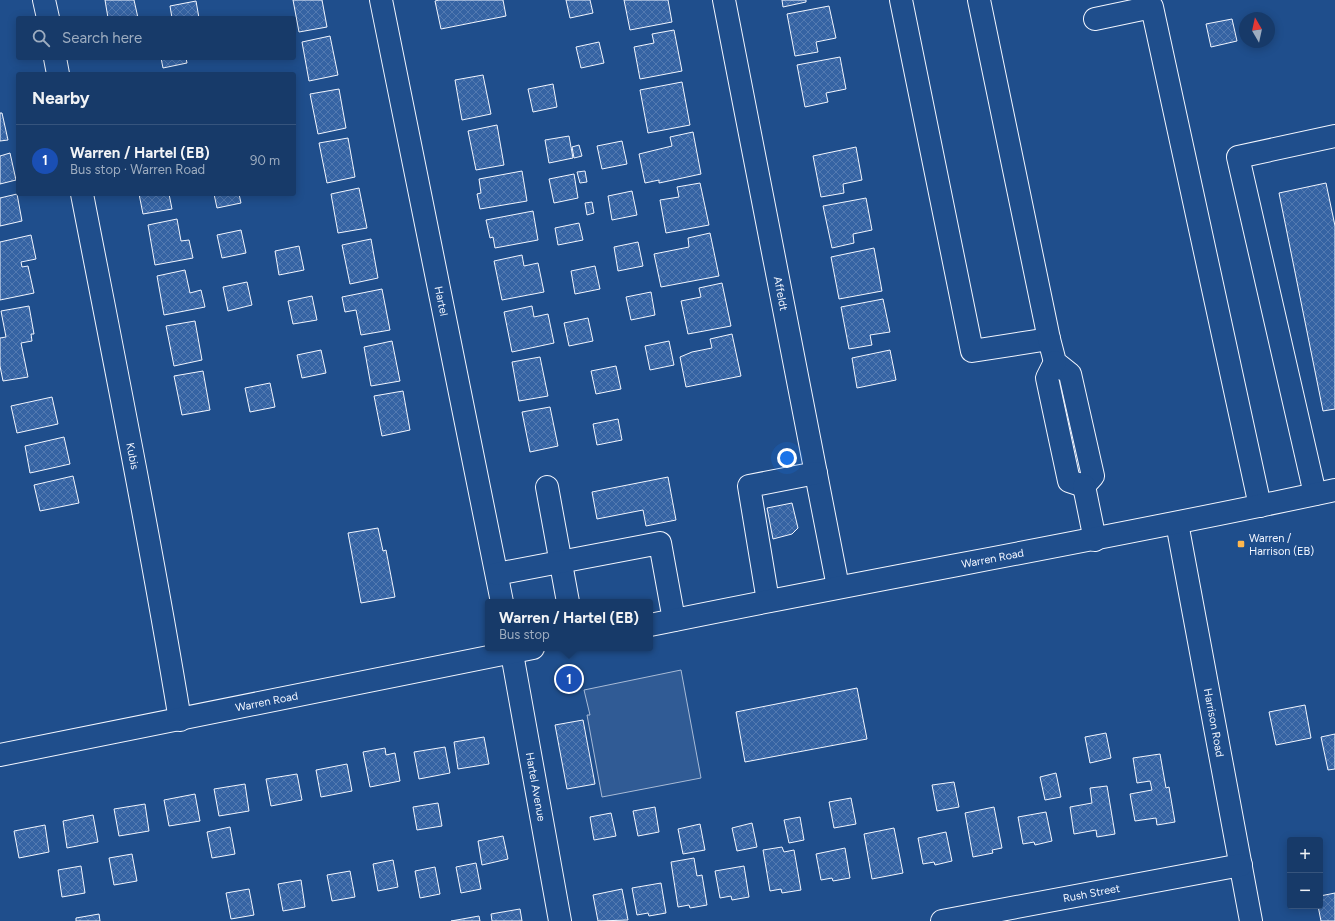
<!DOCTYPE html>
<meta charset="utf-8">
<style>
:root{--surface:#173a69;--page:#244571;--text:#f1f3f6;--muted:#9eadc0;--line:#36547d;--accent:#8bbbb9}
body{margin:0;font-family:Figtree,sans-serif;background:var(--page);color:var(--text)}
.controls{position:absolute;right:12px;bottom:12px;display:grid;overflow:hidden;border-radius:4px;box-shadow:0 2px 10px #0003}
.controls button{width:36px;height:36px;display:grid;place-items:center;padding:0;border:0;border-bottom:1px solid var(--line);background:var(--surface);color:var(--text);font:20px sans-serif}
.compass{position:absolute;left:1239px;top:12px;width:36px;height:36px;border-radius:50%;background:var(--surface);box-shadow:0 2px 10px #0003;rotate:351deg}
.you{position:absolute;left:787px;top:458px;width:14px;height:14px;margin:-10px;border:3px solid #fff;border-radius:50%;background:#1a73e8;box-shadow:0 0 0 6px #1a73e833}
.badge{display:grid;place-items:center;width:26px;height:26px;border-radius:50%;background:var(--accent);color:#fff;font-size:13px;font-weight:700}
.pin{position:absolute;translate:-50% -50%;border:2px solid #fff;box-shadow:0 1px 4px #0006}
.popup{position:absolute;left:485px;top:599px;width:168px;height:52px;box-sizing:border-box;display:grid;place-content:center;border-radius:4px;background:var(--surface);filter:drop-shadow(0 1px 3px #0005);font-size:13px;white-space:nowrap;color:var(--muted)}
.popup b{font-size:15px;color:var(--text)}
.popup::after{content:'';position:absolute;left:50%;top:100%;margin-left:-8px;border:8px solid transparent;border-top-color:var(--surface)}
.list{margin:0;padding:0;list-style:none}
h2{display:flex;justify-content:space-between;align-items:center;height:52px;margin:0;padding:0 16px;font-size:17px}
h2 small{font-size:13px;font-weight:400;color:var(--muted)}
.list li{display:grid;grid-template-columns:26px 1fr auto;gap:12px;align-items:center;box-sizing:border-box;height:72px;padding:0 16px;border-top:1px solid var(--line)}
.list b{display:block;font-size:15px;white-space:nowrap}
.list p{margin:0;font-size:13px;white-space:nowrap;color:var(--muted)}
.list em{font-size:13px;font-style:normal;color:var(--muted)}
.icon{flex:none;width:22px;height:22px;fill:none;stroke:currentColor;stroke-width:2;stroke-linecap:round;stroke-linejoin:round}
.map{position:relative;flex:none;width:1335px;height:921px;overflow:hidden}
.search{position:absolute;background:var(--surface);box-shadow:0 2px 10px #0003;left:16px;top:16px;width:280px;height:44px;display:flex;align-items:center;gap:10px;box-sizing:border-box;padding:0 14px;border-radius:4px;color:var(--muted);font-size:15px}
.panel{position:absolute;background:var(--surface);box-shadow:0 2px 10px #0003;left:16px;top:72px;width:280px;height:124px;border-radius:4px}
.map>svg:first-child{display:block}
</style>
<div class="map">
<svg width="1335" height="921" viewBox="0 0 1335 921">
<defs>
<pattern id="building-cross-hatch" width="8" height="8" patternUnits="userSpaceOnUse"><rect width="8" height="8" fill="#3563a3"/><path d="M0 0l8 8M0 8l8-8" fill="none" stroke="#537ab1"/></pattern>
</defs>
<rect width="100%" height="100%" fill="#1f4e8c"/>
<path fill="#305b95" stroke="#a8bbd7" d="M681,670l20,108 -99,19 -15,-82h3l-6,-25z"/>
<g fill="url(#building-cross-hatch)" stroke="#f2f6ff">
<path d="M105,0h29l4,18h-30z"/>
<path d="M293,0h29l5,27 -28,5z"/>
<path d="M439,0h64l3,16 -65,13 -6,-28z"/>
<path d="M566,0h24l3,13 -23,5z"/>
<path d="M624,0h44l4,22 -42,8z"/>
<path d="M782,0h24v2l-23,5z"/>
<path d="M196,1l3,17h-27l-2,-12z"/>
<path d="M829,6l7,32 -20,4 2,10 -23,4 -8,-42z"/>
<path d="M1232,19l5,22 -26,6 -5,-23z"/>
<path d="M674,30l8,41 -42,8 -6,-32 20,-4 -2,-9z"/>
<path d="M330,36l8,39 -29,6 -7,-39z"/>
<path d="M599,42l5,21 -23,5 -5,-21z"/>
<path d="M840,57l6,32 -20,4 2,9 -23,5 -8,-42z"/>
<path d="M161,58h25l1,5 -24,5z"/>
<path d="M483,75l8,39 -29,6 -7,-40z"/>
<path d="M682,82l8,43 -42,8 -8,-43z"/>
<path d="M553,84l4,23 -24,5 -5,-23z"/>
<path d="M339,89l7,39 -28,6 -8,-40z"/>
<path d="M0,113h2l6,27 -8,1z"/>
<path d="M497,125l7,40 -28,5 -8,-39z"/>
<path d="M693,132l8,42 -42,9v-3l-14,3 -6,-29 33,-8 -2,-9z"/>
<path d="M569,136l4,22 -24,5 -4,-23z"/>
<path d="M348,138l7,39 -28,6 -8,-40z"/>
<path d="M622,141l5,23 -25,5 -5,-23z"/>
<path d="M579,145l3,11 -8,2 -2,-11z"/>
<path d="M856,147l6,33 -19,4 1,9 -23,4 -8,-41z"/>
<path d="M10,153l6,27 -16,4v-28z"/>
<path d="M522,171l5,30 -47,8 -3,-15 4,-1 -2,-14z"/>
<path d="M585,171l2,11 -7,1 -3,-11z"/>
<path d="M574,174l4,24 -24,5 -5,-24z"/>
<path d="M700,183l9,42 -43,8 -6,-33 19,-3 -2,-10z"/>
<path d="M1326,183l9,43v183l-12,2 -44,-218z"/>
<path d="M359,188l8,40 -29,5 -7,-39z"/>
<path d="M632,191l5,24 -25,5 -4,-24z"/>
<path d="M17,194l5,27 -22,5v-28z"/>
<path d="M139,194h30l3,15 -29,5z"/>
<path d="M214,194h25l2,9 -24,5z"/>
<path d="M866,198l6,32 -19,4 1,9 -22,5 -9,-42z"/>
<path d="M592,202l2,11 -7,2 -2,-12z"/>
<path d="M533,211l5,29 -43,8 -2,-11 -3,1 -4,-18z"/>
<path d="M177,219l4,22 8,-1 4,18 -38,7 -7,-40z"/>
<path d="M579,223l4,17 -25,5 -3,-17z"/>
<path d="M241,230l5,23 -24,5 -5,-23z"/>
<path d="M710,233l9,43 -58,11 -7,-33 35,-7 -1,-9z"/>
<path d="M31,235l5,24 -15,3 1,5 6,-1 6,27 -34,7v-58z"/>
<path d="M371,239l7,39 -28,6 -8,-39z"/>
<path d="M638,242l5,24 -25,5 -4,-24z"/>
<path d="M299,246l5,24 -25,5 -4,-24z"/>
<path d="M874,248l8,43 -43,8 -8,-42z"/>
<path d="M522,255l2,11 14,-3 6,29 -42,8 -8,-39z"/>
<path d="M595,266l5,23 -25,5 -4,-23z"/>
<path d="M185,270l5,23 11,-3 4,17 -41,8 -7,-39z"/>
<path d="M247,282l5,23 -24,6 -5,-24z"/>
<path d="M722,283l9,43 -43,8 -7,-33 20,-4 -2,-9z"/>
<path d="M382,289l8,41 -29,5 -5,-25 -11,2 -3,-15z"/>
<path d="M651,292l4,23 -24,5 -5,-23z"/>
<path d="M312,296l5,24 -24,4 -5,-23z"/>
<path d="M883,299l7,33 -20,3 2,10 -23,4 -8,-42z"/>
<path d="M29,306l5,28h-3l1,7 -11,2 7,34 -25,4 -3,-15v-28l6,-1 -5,-26z"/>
<path d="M532,306l2,11 14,-3 6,29 -42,9 -8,-40z"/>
<path d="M588,318l5,23 -24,5 -5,-23z"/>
<path d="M195,321l7,39 -28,6 -8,-40z"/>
<path d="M732,334l9,42 -55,11 -6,-30 12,-5 20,-4 -2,-9z"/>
<path d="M392,341l8,40 -29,5 -7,-39z"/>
<path d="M669,341l5,24 -24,5 -5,-24z"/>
<path d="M321,350l5,23 -24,5 -5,-23z"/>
<path d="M890,350l6,30 -39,8 -5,-30z"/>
<path d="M540,357l8,39 -29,5 -7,-39z"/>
<path d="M616,366l5,23 -25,5 -5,-23z"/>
<path d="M203,371l7,39 -28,5 -8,-39z"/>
<path d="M270,383l5,24 -25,5 -5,-24z"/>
<path d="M403,391l7,39 -28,6 -8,-40z"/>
<path d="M52,397l6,27 -41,9 -6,-27z"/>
<path d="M550,407l8,39 -28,6 -8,-40z"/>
<path d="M618,419l4,21 -25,5 -4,-21z"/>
<path d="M64,437l6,27 -40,9 -5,-27z"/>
<path d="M73,476l6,27 -39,8 -6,-26z"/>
<path d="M668,477l8,43 -30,6 -3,-16 -46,9 -5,-27z"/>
<path d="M792,503l6,25 -6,6 -19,5 -6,-31z"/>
<path d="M378,528l5,23 3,-1 9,47 -34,6 -13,-70z"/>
<path d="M857,688l10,51 -122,23 -9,-50z"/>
<path d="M1305,705l6,33 -35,7 -7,-33z"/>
<path d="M583,720l12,64 -28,5 -12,-64z"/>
<path d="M1106,733l5,25 -21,5 -5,-26z"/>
<path d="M1335,734v35l-7,1 -7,-33z"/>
<path d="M484,737l5,27 -31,5 -4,-27z"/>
<path d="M445,747l5,26 -31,6 -5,-27z"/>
<path d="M385,748l1,7 9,-2 5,28 -30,6 -7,-35z"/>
<path d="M1160,754l6,34 3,-1 6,35 -18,3 -1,-7 -21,3 -5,-27 22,-4 -2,-9 -13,2 -4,-25z"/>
<path d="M347,764l5,27 -31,6 -5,-27z"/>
<path d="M1056,773l5,24 -16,3 -5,-23z"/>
<path d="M297,774l5,26 -31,6 -5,-27z"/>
<path d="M954,782l5,25 -22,4 -5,-26z"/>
<path d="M245,784l4,27 -30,5 -5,-27z"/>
<path d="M1107,786l8,48 -18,3 -1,-7 -22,4 -4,-27 22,-4 -2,-15z"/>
<path d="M195,794l5,27 -31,5 -5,-26z"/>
<path d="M851,798l5,26 -22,4 -5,-26z"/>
<path d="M438,803l4,23 -25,4 -4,-23z"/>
<path d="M145,804l4,27 -30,5 -5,-27z"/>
<path d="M655,807l4,25 -21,4 -5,-25z"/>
<path d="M994,807l8,41 -10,2 1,3 -20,4 -8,-44z"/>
<path d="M1046,812l6,29 -17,4 -1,-3 -11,2 -5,-27z"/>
<path d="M611,813l5,23 -22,4 -4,-23z"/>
<path d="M93,815l5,27 -31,6 -4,-27z"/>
<path d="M800,817l4,23 -15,3 -5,-23z"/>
<path d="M752,823l5,24 -20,4 -5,-23z"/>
<path d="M700,824l5,26 -22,4 -5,-25z"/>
<path d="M45,825l4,27 -30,6 -5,-27z"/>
<path d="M230,827l5,27 -23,4 -5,-26z"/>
<path d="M894,828l9,45 -31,6 -8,-45z"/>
<path d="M946,832l6,29 -17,4 -1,-3 -11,2 -5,-26z"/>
<path d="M503,836l5,23 -26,6 -4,-24z"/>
<path d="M782,847l2,5 10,-2 7,40 -19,3 -1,-4 -11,2 -7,-41z"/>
<path d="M845,848l5,30 -17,3 -1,-3 -11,2 -5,-26z"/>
<path d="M132,854l5,27 -23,4 -5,-27z"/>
<path d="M694,858l3,18 5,-1 5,30 -17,3 -1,-3 -11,2 -7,-45z"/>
<path d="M393,860l5,27 -20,4 -5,-27z"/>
<path d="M476,863l5,26 -20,4 -5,-26z"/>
<path d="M81,866l4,27 -23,4 -4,-27z"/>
<path d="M744,866l5,31 -17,3 -1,-4 -11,2 -5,-27z"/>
<path d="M435,867l5,27 -20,4 -5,-27z"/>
<path d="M350,871l5,26 -23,4 -5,-26z"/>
<path d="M301,880l4,27 -22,4 -5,-27z"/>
<path d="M661,883l5,30 -17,3 -1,-3 -11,2 -5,-27z"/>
<path d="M249,889l5,26 -23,4 -5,-26z"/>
<path d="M622,889l6,31 -30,1 -5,-26z"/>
<path d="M1335,893v28h-14l-3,-15h2v-10z"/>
<path d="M520,909l2,12h-30l-1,-7z"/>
<path d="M99,914l1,7h-24v-3z"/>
<path d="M479,916l1,5h-29z"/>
</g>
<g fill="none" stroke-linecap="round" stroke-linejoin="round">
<defs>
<g id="minor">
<path d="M44,0l4,18"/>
<path id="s1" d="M381,0l121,602"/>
<path id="s2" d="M724,0l114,587"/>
<path d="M901,0l71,351 77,-12"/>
<path d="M979,0l70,339 6,23 15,12 23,102 -9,10"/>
<path d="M1095,19l57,-12 108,499"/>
<path d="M55,58l3,16"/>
<path id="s3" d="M82,194c34,175 69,350 98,526"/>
<path d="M1055,362l-8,16 22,103 15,5"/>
<path d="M1084,486l11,54"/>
<path d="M547,487l21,115"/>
<path d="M1315,494l-77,-337 97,-21"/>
<path id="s4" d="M1177,523l74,398"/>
<path d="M497,574l163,-31 14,77"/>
<path d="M768,601l-19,-115 67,-13"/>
<path id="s5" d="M511,648l49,273"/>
<path id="s6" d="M942,921l299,-56"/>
</g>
<g id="major">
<path id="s7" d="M650,625c228,-47 457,-86 685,-135"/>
<path id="s8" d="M0,755l533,-107"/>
</g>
</defs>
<use href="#minor" stroke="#f2f6ff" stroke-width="24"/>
<use href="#major" stroke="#f2f6ff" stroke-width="24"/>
<use href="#minor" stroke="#1f4e8c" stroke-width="22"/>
<use href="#major" stroke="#1f4e8c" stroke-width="22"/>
</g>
<rect fill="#ffb74d" stroke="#1f4e8c" stroke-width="1.5" x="1237" y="540" width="8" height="8" rx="2"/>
<g text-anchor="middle" stroke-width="3" stroke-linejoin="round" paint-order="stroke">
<g font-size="11" fill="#f2f6ff" stroke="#1f4e8c">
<text dy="4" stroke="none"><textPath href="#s2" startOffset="299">Affeldt</textPath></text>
<text dy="4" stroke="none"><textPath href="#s1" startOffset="307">Hartel</textPath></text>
<text dy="4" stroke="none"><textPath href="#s3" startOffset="267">Kubis</textPath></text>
<text dy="4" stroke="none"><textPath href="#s7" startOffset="349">Warren Road</textPath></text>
<text dy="4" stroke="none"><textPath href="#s8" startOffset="272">Warren Road</textPath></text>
<text dy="4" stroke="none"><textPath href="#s4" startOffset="203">Harrison Road</textPath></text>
<text dy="4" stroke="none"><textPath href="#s5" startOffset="141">Hartel Avenue</textPath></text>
<text dy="4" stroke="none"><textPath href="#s6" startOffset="152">Rush Street</textPath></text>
</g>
<g font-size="11" fill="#f2f6ff" stroke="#1f4e8c" text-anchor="start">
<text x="1249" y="542">Warren /<tspan x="1249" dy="13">Harrison (EB)</tspan></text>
</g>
</g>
</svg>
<div class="controls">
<button>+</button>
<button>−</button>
</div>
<svg class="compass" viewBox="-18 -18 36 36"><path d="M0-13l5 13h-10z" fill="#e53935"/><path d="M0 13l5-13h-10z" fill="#9eadc0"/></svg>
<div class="you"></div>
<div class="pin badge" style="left:569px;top:679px;background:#1a4fb4">1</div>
<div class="popup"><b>Warren / Hartel (EB)</b>Bus stop</div>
<div class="search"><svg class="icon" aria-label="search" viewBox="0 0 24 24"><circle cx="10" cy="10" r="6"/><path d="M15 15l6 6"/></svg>Search here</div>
<section class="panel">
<h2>Nearby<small></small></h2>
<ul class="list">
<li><span class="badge" style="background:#1a4fb4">1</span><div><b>Warren / Hartel (EB)</b><p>Bus stop · Warren Road</p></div><em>90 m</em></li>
</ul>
</section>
</div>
